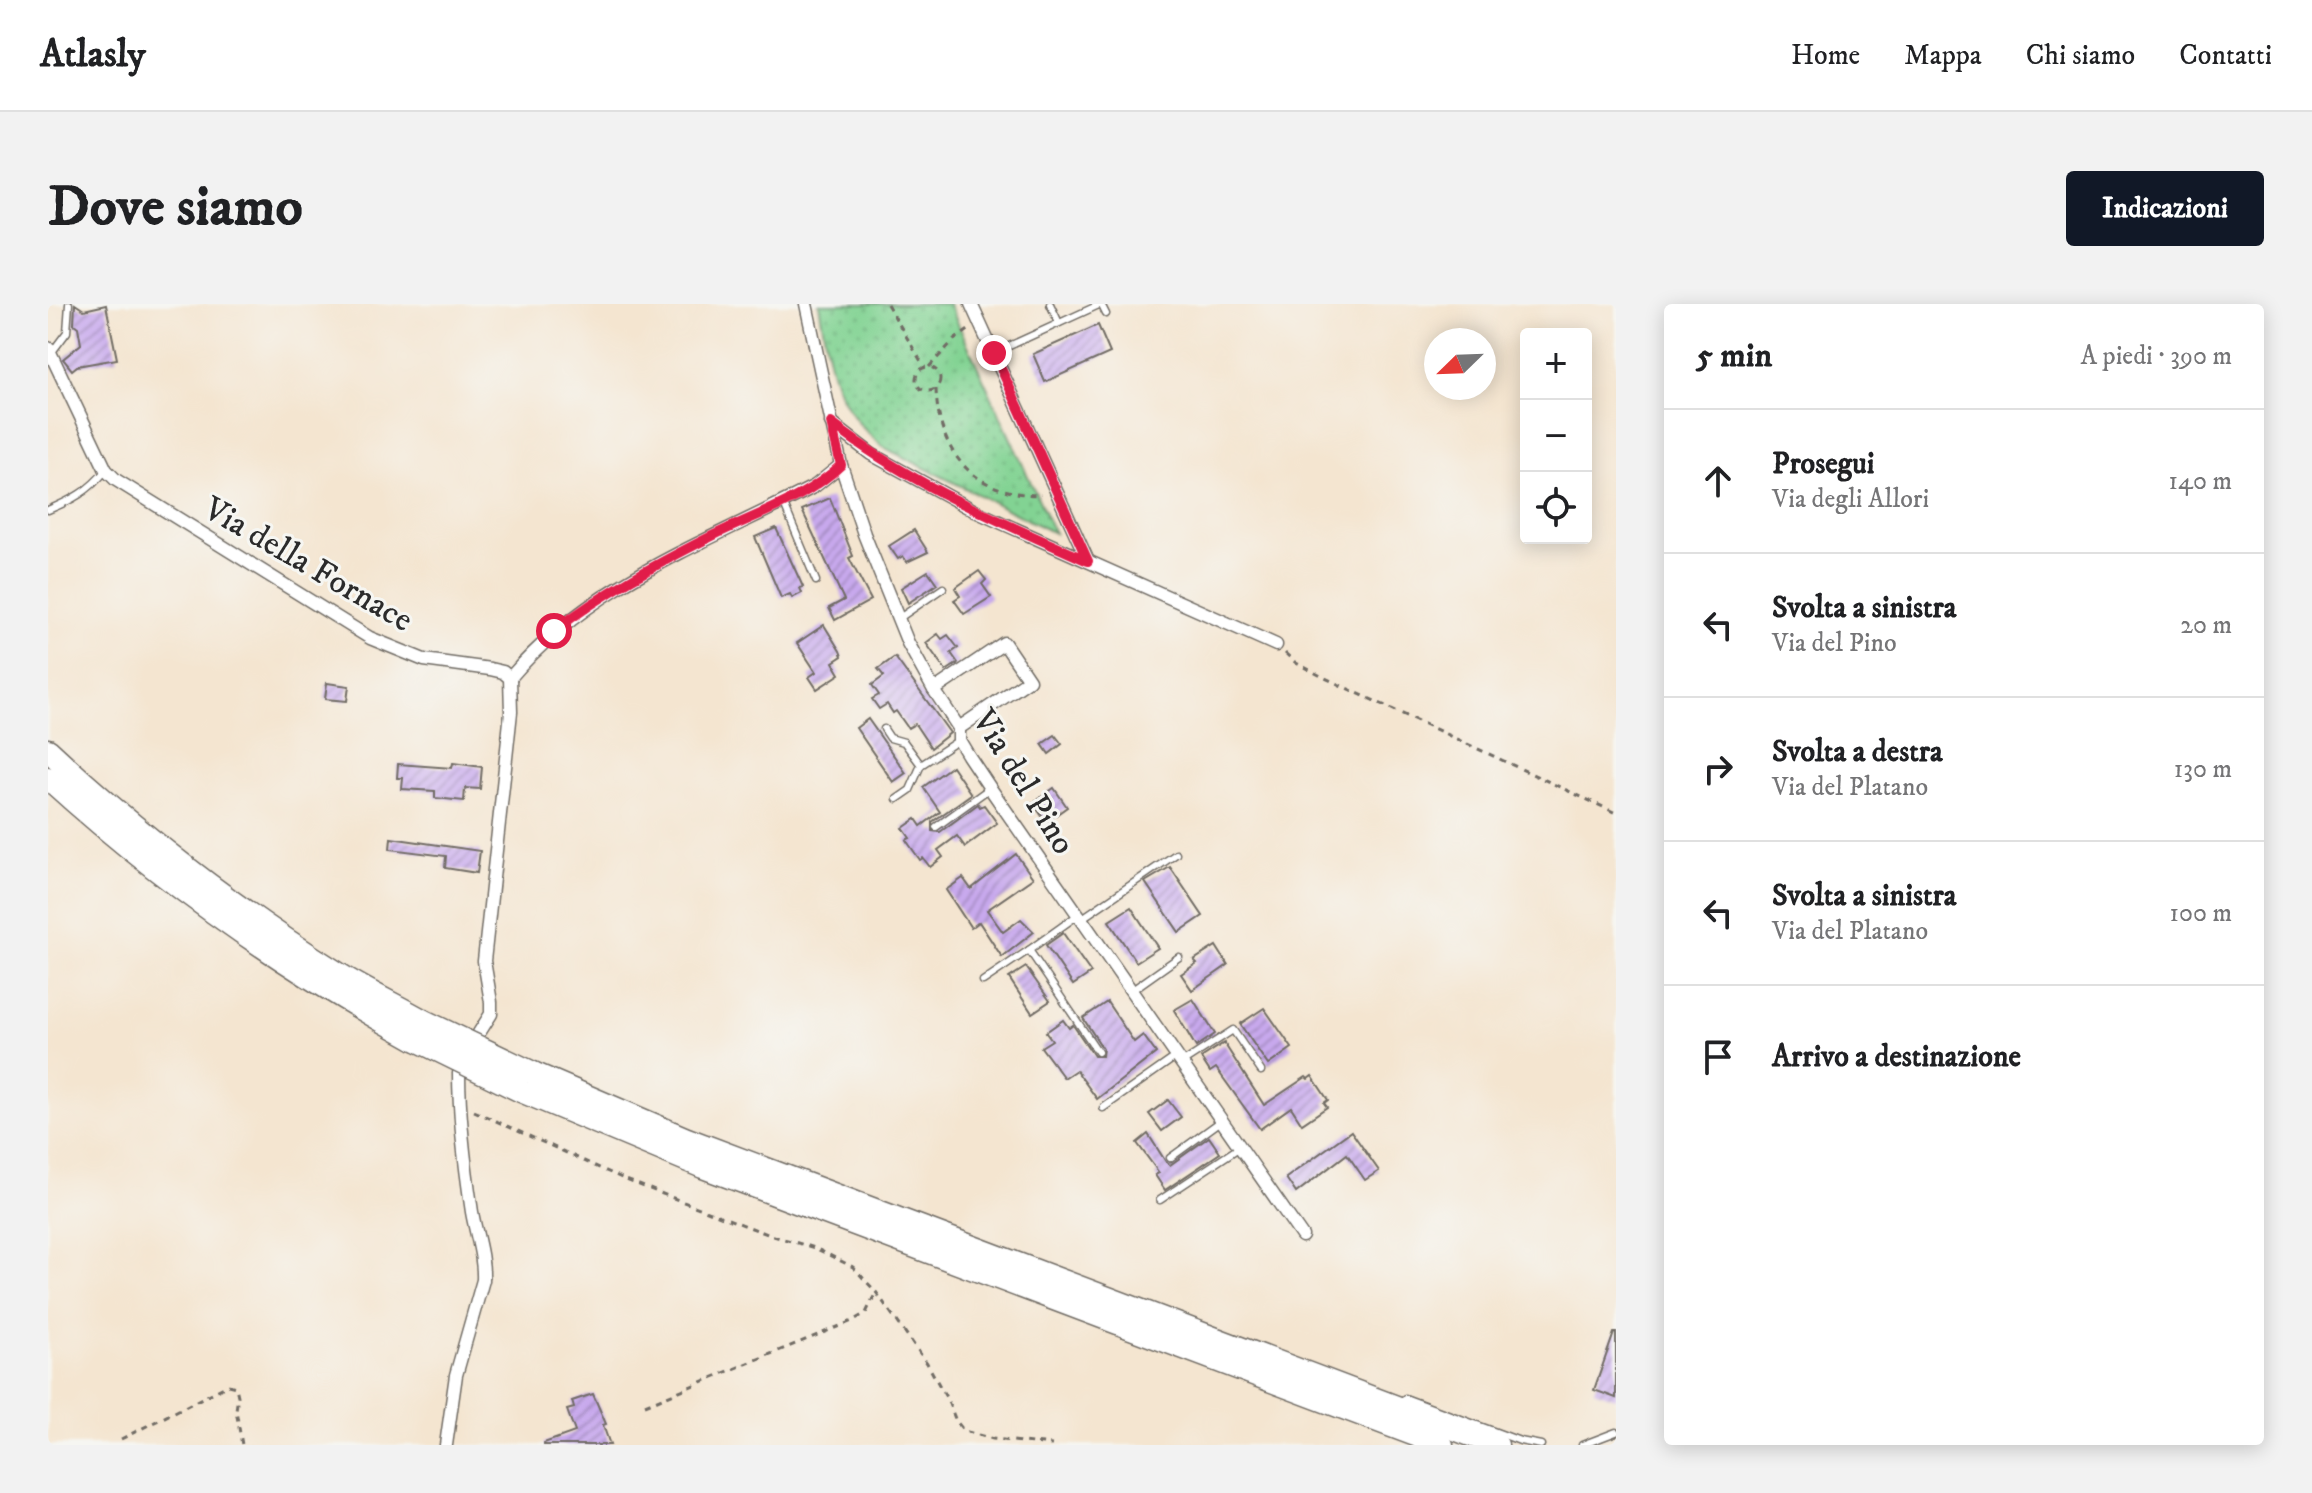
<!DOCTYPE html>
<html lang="it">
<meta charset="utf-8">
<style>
:root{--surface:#fff;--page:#f2f2f2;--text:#202124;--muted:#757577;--line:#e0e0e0;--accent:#111827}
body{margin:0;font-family:"IM FELL DW Pica",serif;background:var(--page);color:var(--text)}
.controls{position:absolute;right:24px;top:24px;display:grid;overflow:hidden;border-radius:8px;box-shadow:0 4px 20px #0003}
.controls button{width:72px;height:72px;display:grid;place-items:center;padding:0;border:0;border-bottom:2px solid var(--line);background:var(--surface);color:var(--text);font:40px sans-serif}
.compass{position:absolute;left:1376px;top:24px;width:72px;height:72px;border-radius:50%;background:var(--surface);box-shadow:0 4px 20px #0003;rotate:247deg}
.stop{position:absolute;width:24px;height:24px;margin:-18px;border:6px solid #e11d48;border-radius:50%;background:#fff}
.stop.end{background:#e11d48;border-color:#fff;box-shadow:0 2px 8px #0008}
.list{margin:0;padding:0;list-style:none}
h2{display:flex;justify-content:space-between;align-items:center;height:104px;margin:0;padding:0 32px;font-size:34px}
h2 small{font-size:26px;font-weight:400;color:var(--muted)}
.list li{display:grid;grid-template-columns:52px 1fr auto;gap:24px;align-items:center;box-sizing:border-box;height:144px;padding:0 32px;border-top:2px solid var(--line)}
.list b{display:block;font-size:30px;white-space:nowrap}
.list p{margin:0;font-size:26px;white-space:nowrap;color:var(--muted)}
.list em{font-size:26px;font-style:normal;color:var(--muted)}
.icon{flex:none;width:44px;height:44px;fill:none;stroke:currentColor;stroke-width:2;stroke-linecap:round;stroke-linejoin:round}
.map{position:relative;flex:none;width:1568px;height:1141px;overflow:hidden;border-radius:8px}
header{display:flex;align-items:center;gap:48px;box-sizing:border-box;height:112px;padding:0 40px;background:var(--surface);border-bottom:2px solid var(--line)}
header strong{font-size:38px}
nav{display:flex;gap:44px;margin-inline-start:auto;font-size:28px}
.intro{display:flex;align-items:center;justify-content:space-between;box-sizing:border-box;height:192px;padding:0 48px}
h1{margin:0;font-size:56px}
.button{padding:20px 36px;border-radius:8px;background:var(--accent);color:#fff;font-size:28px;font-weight:700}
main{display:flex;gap:48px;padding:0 48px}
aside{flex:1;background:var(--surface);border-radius:8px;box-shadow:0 4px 20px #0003}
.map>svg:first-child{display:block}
</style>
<header>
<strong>Atlasly</strong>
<nav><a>Home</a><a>Mappa</a><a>Chi siamo</a><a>Contatti</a></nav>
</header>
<div class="intro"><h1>Dove siamo</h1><a class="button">Indicazioni</a></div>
<main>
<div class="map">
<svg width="1568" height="1141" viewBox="0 0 1568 1141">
<defs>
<pattern id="grass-dots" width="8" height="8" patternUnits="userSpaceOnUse" patternTransform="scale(2)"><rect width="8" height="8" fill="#82d393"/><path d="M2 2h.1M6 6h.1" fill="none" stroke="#70b57f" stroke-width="1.8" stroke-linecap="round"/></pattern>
<pattern id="building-hatch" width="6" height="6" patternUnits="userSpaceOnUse" patternTransform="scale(2)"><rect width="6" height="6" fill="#c8a9ed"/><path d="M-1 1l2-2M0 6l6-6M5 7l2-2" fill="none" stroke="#a38ac0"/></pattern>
</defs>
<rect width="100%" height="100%" fill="#f6f6f2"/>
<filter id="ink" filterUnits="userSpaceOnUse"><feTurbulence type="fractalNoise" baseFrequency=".0125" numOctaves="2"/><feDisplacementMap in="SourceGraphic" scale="16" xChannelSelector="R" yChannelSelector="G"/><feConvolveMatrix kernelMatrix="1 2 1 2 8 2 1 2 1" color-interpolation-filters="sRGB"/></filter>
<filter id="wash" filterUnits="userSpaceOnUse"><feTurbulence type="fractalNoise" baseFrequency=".006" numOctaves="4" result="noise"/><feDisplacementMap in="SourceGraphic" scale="32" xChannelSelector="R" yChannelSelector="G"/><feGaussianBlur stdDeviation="1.8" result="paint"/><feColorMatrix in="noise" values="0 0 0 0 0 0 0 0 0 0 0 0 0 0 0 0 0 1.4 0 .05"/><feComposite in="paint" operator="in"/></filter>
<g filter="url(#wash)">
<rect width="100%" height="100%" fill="#f4e5d0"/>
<path fill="url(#grass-dots)" stroke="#567f5f" stroke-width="2" d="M771,0h130l105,229 -169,-85c-54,-42 -55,-81 -66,-144z"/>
<g id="blocks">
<g fill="url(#building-hatch)">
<path d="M27,0l9,6 22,-5 11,54 -40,7 -5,4 -9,-11 18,-15 -3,-17 -4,-3z"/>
<path d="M1050,21l12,28 -65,29 -12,-28z"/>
<path d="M782,194l23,58 -4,2 22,42 -36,20 -6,-12 15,-8 -42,-90z"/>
<path d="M728,224l27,59 -3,1 2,5 -10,5 -2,-4 -9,4 -26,-61z"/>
<path d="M866,226l14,22 -21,10 -4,-6 -5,3 -9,-13z"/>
<path d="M880,267l9,13 -29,19 -7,-15z"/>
<path d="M931,267l7,9 -4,4 9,13 -27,17 -10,-14 6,-4 -5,-8z"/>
<path d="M776,321l16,26 2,5 -9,6 7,12 -23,15 -8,-12 7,-5 -19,-29z"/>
<path d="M890,330l4,5 6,-4 10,13 -7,5 7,10 -12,8 -20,-28z"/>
<path d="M847,353l55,76 -19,15 -16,-24 -7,4 -12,-17 -3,2 -6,-9 -8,5 -7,-10 7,-4 -7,-10 12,-9 -6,-7z"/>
<path d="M279,379l22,3 -2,15 -22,-2z"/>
<path d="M820,415l38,54 -13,9 -37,-54z"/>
<path d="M1007,431l7,9 -13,10 -7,-10z"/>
<path d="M405,459l29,4 -2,22 -15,-1 -1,13 -29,-3v-7l-33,-2 1,-11h-6l1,-14 54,4z"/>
<path d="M904,462l19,28 -39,28v9l8,1 38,-28 2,3 4,-2 13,18 -32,24 -8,-11 -19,14 5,7 -13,10 -7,-9 -3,2 -14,-20 4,-2 -7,-10 13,-9 5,7 19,-14 -17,-25z"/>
<path d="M1006,484l13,19 -21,15 -13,-19z"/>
<path d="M343,534l89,13 -3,22 -32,-5 1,-12 -56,-7z"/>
<path d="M968,550l17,24 -46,32 16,22 18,-13 13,13 -32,25 -23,-35 -8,6 -25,-38 17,-12 8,11z"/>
<path d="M1122,563l33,49 -24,16 -34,-50z"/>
<path d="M1083,603l27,41 -22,14 -27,-41z"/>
<path d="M1015,629l28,40 -18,12 -27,-40z"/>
<path d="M1168,642l12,19 -36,25 -11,-16 16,-11 -3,-3z"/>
<path d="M978,663l24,34 -18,12 -23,-35z"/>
<path d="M1145,695l22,35 -19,13 -22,-37z"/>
<path d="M1059,698l27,40 9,-7 13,18 -59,46 -21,-29 -12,8 -23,-31 11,-7 -6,-8 17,-12 6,8 4,-3 21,31h8l1,-7 -20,-31z"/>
<path d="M1216,704l28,40 -24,17 -28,-41z"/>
<path d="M1176,739l40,62 42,-28 2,2 4,-3 16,24 -4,3 3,4 -25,17 -11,-17 -31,22 -44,-61 -6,4 -9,-14z"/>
<path d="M1120,796l13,17 -19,14 -13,-17z"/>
<path d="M1303,827l28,40 -14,9 -18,-26 -51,39 -10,-15z"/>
<path d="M1100,830l18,28 4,3 39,-28 11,16 -55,37 -10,-15 4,-2 -22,-30z"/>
<path d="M1566,1029h2v65l-22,-8z"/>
<path d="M545,1090l13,30 -3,1 7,20h-66v-2l31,-11 -8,-22 7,-2 -2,-7z"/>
</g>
</g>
</g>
<g filter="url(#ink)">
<use href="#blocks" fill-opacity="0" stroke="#716c65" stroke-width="2"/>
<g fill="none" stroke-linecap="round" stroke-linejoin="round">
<defs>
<g id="service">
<path d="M1002,0l9,19"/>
<path d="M4,48l15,-20 2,-28"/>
<path d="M946,49l107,-49 5,10"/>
<path d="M735,198l33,79"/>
<path d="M0,206c24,-10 41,-19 58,-40"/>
<path d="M850,315l45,-31"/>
<path d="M836,425l6,9 14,4 17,23"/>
<path d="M849,495l13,-9 11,-25 38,-25"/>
<path d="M888,523l54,-39"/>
<path d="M1030,611l-49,35 69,102"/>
<path d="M1033,615l95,-65"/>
<path d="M935,677l46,-31"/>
<path d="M1083,687l48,-34"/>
<path d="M1134,759l51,-33 28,41"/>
<path d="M1055,804l74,-52"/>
<path d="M1122,854l51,-37"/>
<path d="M1112,896l80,-53"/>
<path d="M1357,1094l115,43 21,4"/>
<path d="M1534,1141l34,-13"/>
</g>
<g id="minor">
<path d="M758,0l35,161 23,69 44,109 26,47 25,38v12l9,15 22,33 312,448"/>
<path d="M923,0l117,257"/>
<path d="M0,44l58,122 10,10 254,158 54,22 66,9 13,3 7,6 1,34 -27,249 7,41v12l-12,19"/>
<path d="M783,119l40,31 104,57 301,134"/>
<path d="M462,374c82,-96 196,-135 305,-192l26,-21"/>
<path d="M886,386l70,-47 25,37 -70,48"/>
<path d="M398,1141l10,-70 27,-95c1,-24 -7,-45 -11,-68 -7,-46 -13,-93 -13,-139"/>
</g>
<g id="trunk">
<path d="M0,446c90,84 186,158 291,224 27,17 57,31 85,47"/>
<path d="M0,474c112,102 233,188 367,261"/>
<path d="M485,769l154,66 810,306"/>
<path d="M473,787l182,76 739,278"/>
</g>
</defs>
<use href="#service" stroke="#716c65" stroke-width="9"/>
<use href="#minor" stroke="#716c65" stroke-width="15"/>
<use href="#trunk" stroke="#716c65" stroke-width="25"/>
<g stroke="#716c65" stroke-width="3" stroke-dasharray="6 6" stroke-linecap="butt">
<path d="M839,0l38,64"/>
<circle cx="880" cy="75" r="12"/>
<path d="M881,63l25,-27 16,-11"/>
<path d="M888,85c2,65 39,106 105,106"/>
<path d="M1237,349l11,10 29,15 291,135"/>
<path d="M426,807l152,69 144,55 45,13 38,19 23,25 51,71 20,36 9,22 8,10 29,8 59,6"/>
<path d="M597,1101l207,-84 14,-8 10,-21"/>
<path d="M73,1135l107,-54 8,2 2,9 -2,14 6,35"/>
</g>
<use href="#service" stroke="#fff" stroke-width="6"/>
<use href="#minor" stroke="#fff" stroke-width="12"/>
<use href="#trunk" stroke="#fff" stroke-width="22"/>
<defs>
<g id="trunk-bridge">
<path d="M376,717l109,52"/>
<path d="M367,735l106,52"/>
</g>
</defs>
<use href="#trunk-bridge" stroke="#716c65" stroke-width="25" stroke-linecap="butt"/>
<use href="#trunk-bridge" stroke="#fff" stroke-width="22"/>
</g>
</g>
<g fill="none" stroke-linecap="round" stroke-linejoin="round" filter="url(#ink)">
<path stroke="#e11d48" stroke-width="10" d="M506,327c49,-38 103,-67 158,-95 44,-22 94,-37 129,-71l-10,-42c80,62 166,97 257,138l-94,-208"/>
</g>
<g text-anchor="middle" stroke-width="6" stroke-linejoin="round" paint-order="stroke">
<g font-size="34" fill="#2b2b2b" stroke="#f6f6f2">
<text transform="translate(261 259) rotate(30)" y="12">Via della Fornace</text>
<text transform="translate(977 477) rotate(58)" y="12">Via del Pino</text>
</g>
</g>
</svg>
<div class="controls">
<button>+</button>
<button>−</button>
<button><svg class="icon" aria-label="locate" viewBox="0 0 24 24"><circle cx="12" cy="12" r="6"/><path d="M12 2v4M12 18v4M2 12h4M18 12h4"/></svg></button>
</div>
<svg class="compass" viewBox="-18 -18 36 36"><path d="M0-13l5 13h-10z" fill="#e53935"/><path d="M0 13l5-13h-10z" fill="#757577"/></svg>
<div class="stop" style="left:506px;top:327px"></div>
<div class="stop end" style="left:946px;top:49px"></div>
</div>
<aside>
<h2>5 min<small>A piedi · 390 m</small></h2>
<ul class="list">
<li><svg class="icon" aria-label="ahead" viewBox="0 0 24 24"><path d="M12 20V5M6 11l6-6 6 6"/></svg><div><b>Prosegui</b><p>Via degli Allori</p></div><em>140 m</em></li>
<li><svg class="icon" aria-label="left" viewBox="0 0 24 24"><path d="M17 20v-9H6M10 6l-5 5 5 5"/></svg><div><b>Svolta a sinistra</b><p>Via del Pino</p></div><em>20 m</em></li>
<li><svg class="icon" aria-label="right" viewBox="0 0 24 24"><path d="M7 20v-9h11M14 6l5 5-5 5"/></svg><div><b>Svolta a destra</b><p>Via del Platano</p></div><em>130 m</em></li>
<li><svg class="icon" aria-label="left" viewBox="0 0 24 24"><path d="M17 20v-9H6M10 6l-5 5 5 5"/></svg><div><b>Svolta a sinistra</b><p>Via del Platano</p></div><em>100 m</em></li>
<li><svg class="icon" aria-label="arrive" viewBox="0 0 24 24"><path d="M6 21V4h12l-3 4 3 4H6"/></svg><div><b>Arrivo a destinazione</b></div></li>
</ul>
</aside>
</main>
